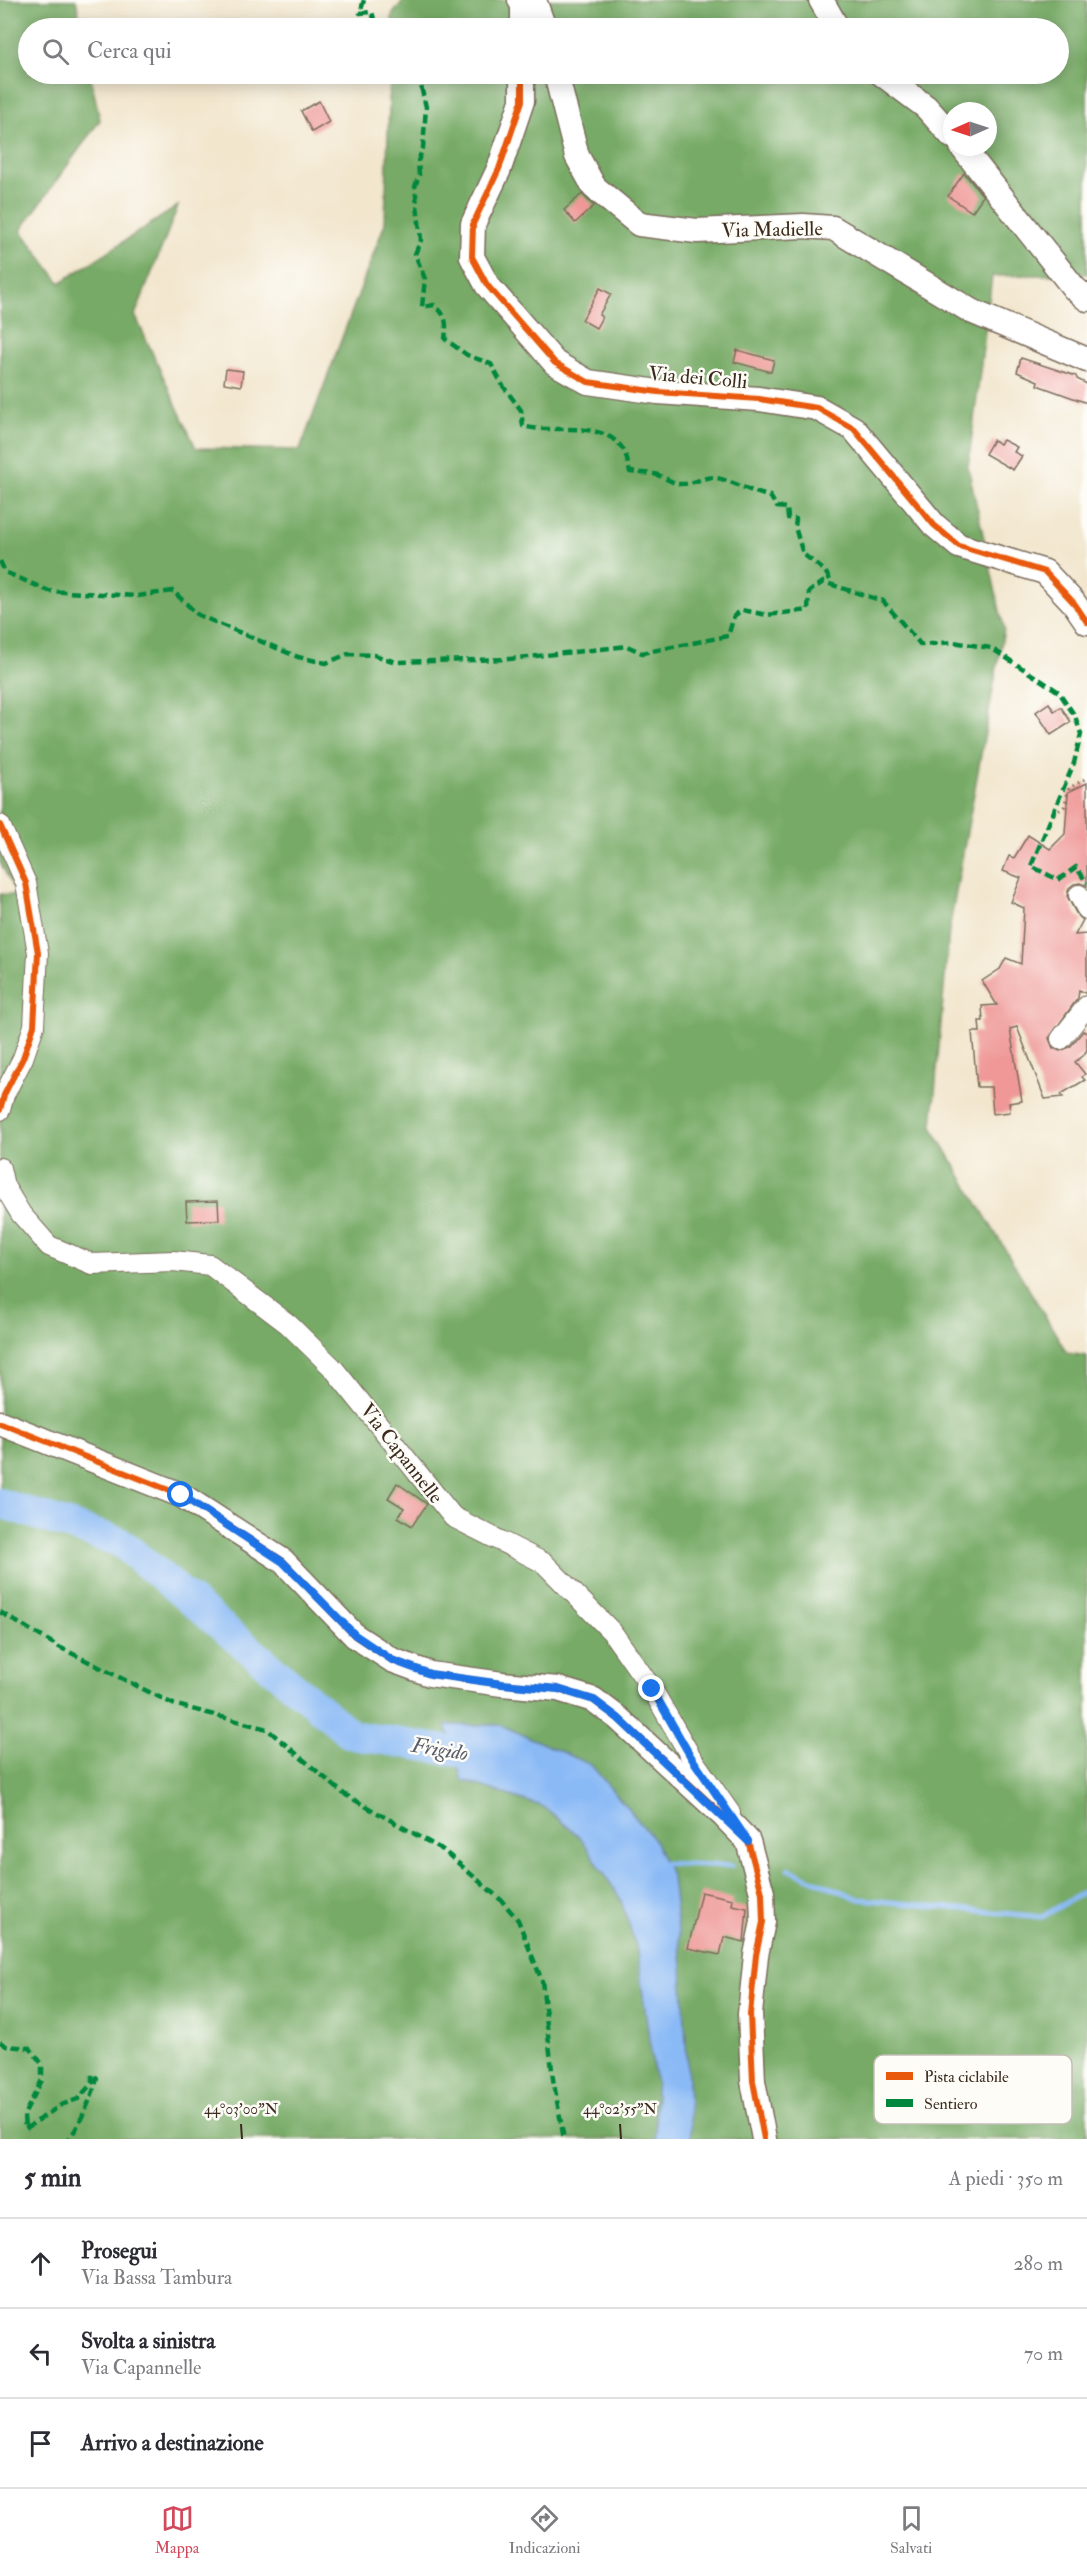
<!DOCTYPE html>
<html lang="it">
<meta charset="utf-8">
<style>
:root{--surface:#fff;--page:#f7f7f7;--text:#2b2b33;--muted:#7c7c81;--line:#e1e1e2;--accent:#d1495b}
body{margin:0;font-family:"IM FELL Double Pica",serif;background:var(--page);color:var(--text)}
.compass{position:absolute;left:943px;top:102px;width:54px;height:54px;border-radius:50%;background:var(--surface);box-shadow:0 3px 15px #0003;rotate:267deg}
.stop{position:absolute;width:18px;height:18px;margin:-14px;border:4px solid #1a73e8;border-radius:50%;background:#fff}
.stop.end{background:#1a73e8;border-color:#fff;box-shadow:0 2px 6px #0008}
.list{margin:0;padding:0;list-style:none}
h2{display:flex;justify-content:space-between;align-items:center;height:78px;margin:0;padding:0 24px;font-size:26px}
h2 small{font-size:20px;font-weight:400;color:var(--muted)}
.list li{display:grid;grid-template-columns:39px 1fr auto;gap:18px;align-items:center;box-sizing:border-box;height:90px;padding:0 24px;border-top:2px solid var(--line)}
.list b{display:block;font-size:22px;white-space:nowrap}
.list p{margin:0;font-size:20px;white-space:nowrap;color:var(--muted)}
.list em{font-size:20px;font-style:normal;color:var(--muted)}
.icon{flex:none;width:33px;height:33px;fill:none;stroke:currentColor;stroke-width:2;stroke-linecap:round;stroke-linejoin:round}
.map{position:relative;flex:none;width:1087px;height:2139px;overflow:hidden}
.search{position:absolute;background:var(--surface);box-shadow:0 3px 15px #0003;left:18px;right:18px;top:18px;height:66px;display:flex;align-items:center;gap:15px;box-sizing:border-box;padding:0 21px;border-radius:33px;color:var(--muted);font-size:22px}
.sheet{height:348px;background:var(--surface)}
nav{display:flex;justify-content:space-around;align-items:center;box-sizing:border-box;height:84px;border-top:2px solid var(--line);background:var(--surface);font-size:16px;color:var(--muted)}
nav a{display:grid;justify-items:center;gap:3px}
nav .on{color:var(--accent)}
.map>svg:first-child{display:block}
</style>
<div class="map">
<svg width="1087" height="2139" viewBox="0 0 1087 2139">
<rect width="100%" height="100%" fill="#fdfcf7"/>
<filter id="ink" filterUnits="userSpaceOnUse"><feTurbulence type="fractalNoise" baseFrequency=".0167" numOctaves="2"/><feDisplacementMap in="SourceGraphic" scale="12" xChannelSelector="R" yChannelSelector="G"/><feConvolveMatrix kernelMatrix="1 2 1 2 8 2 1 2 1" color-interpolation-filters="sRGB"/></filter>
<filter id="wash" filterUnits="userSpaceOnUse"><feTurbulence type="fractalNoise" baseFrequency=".008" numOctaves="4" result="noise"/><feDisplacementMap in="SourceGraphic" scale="24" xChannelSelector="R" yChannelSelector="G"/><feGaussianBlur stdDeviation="1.35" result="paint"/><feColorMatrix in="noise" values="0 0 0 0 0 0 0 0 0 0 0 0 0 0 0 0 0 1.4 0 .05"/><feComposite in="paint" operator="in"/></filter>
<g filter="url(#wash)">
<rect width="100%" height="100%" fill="#f2e6cd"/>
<path fill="#7a6" stroke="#596a42" stroke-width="1.5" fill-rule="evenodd" d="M0,0h76l6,28h-54v46h62l10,46 -79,110 39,53 118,-77 -43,109 61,133 104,2 85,-227 5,-149h668v-46h-666v-13l12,-15h683v274l-95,2 -24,191 36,162 -55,301 -17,197 135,226 20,3v783h-1087v-1245l17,1 -17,-33zM952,111h36v36h-36z"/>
<path fill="#8abaf6" stroke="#62728a" stroke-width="1.5" d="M446,1725h55l90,40 62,73 19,40 10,86 9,175h-36l1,-52 -20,-141 -16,-48 -39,-60 -37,-31 -82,-27z"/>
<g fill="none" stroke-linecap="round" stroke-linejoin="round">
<g stroke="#8abaf6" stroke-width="5">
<path d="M659,1863l73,3"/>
<path d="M788,1869l71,30 183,18 45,-27"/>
</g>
<path stroke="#8abaf6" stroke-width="30" d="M0,1503l120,39 232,193 143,23"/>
</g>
<g id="blocks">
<g fill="#ef9897">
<path d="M319,101l10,21 -17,10 -11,-21z"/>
<path d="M964,173l19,23 -11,16 -24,-16z"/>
<path d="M582,194l12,12 -19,17 -11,-13z"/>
<path d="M600,288l11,6 -12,21 3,2 -6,11 -14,-8z"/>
<path d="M737,350l37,10 -3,12 -37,-10z"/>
<path d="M1021,358l55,18 1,3 10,5v19l-50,-18 1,-4 -21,-9z"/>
<path d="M226,369l17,2 -2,15 -17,-3z"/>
<path d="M993,440l7,4 3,-4 14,7 -3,5 8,4 -9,14 -28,-16z"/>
<path d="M1049,703l5,8 7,-4 10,15 -20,13 -15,-23z"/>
<path d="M1087,783v103l-7,-3 -6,1 -5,4 -2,8 10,19 6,5 -8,15 12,-1v60l-8,-4 -1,8 -29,40 4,10 7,3 10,-4 13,-16 4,2v17l-4,6 -8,6 10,12 -3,3 3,3 -24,14 2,3 -18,2 -28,-72 -7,2 12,72 -13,2 1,9 -17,2 -2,-27h-14l-5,-55h8l-1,-11h4l-1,-15 15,-1 -15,-24 18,-12 6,-11 15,6 3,-56 -13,-6 10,-24 -18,-7 6,-15 5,2 14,-23 22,14 15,-15 3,-42z"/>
<path d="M218,1201l1,19 -32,1 -1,-19z"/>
<path d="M397,1483l30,21 -15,22 -14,-9 6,-9 -16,-10z"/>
<path d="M701,1892l32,7 -1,6 15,3 -3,34 -20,-5 -4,18 -32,-7z"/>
</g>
</g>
</g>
<g filter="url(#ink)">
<use href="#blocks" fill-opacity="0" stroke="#7b6c5b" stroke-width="1.5"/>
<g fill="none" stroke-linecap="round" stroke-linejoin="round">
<defs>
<g id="minor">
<path d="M0,825l26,58 12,70 -4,73 -11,32 -19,37 -4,15"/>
<path d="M1079,895l8,14"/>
<path d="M1061,1039l26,-33"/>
<path d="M0,1168l4,18 17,28 28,32 43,18 81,-3 37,4 78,59 45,44 120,149 91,46 68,69 40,57 39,68 39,56"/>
</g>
<g id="tertiary">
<path d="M520,0l3,6v22"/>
<path d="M534,0l10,28"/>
<path d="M821,0l16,28"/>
<path d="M522,74v27l-23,68 -26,55 -1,33 15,28 68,78 33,19 70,10 101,7 58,9 37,21 80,96 25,21 86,26 29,31 13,19"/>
<path d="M556,74l21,82 17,31 45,37 58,7 106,-5 30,2 138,83 116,49"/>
<path d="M882,74l44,33 26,29"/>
<path d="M962,147l112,141 13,11"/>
<path d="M0,1423l181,72 102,66 72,75 37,24 38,14 72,10 56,5 36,11 24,18 105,97 25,26 14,52 1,29 -7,33 -6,59 3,67 11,58"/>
</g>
</defs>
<use href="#minor" stroke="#7b6c5b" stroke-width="22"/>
<use href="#tertiary" stroke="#7b6c5b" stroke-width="27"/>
<path stroke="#7b6c5b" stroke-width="3" stroke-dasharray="1.5 4.5" stroke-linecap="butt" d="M1054,814l10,-7 5,-19 18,-10"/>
<use href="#minor" stroke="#fff" stroke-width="20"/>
<use href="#tertiary" stroke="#fff" stroke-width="24"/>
<g stroke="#00873e" stroke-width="4.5" stroke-dasharray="9 4.5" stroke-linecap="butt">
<path d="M364,0l-4,13 12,-1 4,14 3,2"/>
<path d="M418,74l8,33 -3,41 -5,13 1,14 -4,12 6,53 -6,14 10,25 -3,28 12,-2c13,10 13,18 11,34l22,16 24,9 12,22 18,24 2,16c31,9 78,-8 100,23 4,6 5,17 7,23 8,1 16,1 24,2 9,2 17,9 26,10 14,1 23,-9 37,-6 19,4 34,15 53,18l7,11 10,1 1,10 8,1 -1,8 8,27 22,17 8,14"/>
<path d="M0,561l5,11 44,19 88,5 36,-5 25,24 100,42 28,6 22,-9 26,1 22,7 114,-3 117,-13 15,7 86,-17 6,-20 8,-6 25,5 41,-5 1,-18 14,-10 60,19 38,44 32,-3 38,6 68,44 16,24 6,18 -7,29 -43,103 27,14 18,-13 11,16"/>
<path d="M0,1612l59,35 114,57 94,25 77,65 99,56 58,50 17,20 24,61 11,98 11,60"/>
<path d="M0,2042l6,4 24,2 12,16v16l-18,35 1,14 36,-24 17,-6 14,-16v-9l5,4c-3,15 -19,50 -28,61"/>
</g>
<defs>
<g id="cycleway">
<path d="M522,74v27l-23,68 -26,55 -1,33 15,28 68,78 33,19 70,10 101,7 58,9 37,21 80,96 25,21 86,26 29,31 13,19"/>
<path d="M0,825l26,58 12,70 -4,73 -11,32 -19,37 -4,15"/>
<path d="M0,1423l181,72 102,66 72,75 37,24 38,14 72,10 56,5 36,11 24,18 105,97 25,26 14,52 1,29 -7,33 -6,59 3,67 11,58"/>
</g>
</defs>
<use href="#cycleway" stroke="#fdfcf7" stroke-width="10"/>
<use href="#cycleway" stroke="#e8590c" stroke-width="6"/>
</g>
</g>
<g fill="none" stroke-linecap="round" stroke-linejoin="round" filter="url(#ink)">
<path stroke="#1a73e8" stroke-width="8" d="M181,1495l102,67 72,73 37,25 38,14 72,10 56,5 36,11 24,18 130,123 -57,-84 -39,-68"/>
</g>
<path fill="none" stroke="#3b2a1e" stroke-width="2" d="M241,2124l1,15M620,2124l1,15"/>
<g text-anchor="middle" stroke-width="5" stroke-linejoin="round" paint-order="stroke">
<g font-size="20" fill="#3b2a1e" stroke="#fdfcf7">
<text transform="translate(772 229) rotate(-1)" y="7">Via Madielle</text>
<text transform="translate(698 377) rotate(5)" y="7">Via dei Colli</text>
<text transform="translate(402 1453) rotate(52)" y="7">Via Capannelle</text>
</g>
<g font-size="21" font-style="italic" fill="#575c6a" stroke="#fdfcf7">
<text transform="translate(440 1749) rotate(9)" y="7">Frigido</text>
</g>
</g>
<rect x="874" y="2055" width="198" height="69" rx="9" fill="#fdfcf7" stroke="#c3bdb6" stroke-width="1.5"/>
<rect x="886" y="2072" width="27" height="8" fill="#e8590c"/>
<rect x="886" y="2099" width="27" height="8" fill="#00873e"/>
<g font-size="16" fill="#3b2a1e">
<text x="924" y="2082">Pista ciclabile</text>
<text x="924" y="2109">Sentiero</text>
</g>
<g font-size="15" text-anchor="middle" fill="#3b2a1e" stroke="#fdfcf7" stroke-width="5" stroke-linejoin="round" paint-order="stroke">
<text x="241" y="2114">44°03'00"N</text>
<text x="620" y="2114">44°02'55"N</text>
</g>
</svg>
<svg class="compass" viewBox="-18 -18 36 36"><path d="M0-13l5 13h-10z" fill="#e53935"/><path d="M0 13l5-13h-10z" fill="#7c7c81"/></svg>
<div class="stop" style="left:181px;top:1495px"></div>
<div class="stop end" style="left:652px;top:1689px"></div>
<div class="search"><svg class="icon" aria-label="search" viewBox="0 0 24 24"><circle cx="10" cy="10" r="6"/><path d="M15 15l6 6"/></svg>Cerca qui</div>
</div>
<section class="sheet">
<h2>5 min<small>A piedi · 350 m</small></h2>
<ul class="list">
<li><svg class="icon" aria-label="ahead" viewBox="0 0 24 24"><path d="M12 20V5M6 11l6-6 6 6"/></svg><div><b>Prosegui</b><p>Via Bassa Tambura</p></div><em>280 m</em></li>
<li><svg class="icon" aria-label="left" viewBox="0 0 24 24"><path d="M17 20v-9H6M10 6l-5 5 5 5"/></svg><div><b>Svolta a sinistra</b><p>Via Capannelle</p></div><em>70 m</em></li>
<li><svg class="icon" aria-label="arrive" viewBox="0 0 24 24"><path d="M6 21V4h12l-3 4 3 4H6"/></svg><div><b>Arrivo a destinazione</b></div></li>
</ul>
</section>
<nav>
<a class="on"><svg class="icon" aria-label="map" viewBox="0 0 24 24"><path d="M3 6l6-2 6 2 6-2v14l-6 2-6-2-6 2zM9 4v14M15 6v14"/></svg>Mappa</a>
<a><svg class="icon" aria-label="directions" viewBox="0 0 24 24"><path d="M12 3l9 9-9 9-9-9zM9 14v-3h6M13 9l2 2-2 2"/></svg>Indicazioni</a>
<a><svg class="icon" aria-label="saved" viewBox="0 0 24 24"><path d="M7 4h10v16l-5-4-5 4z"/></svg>Salvati</a>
</nav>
